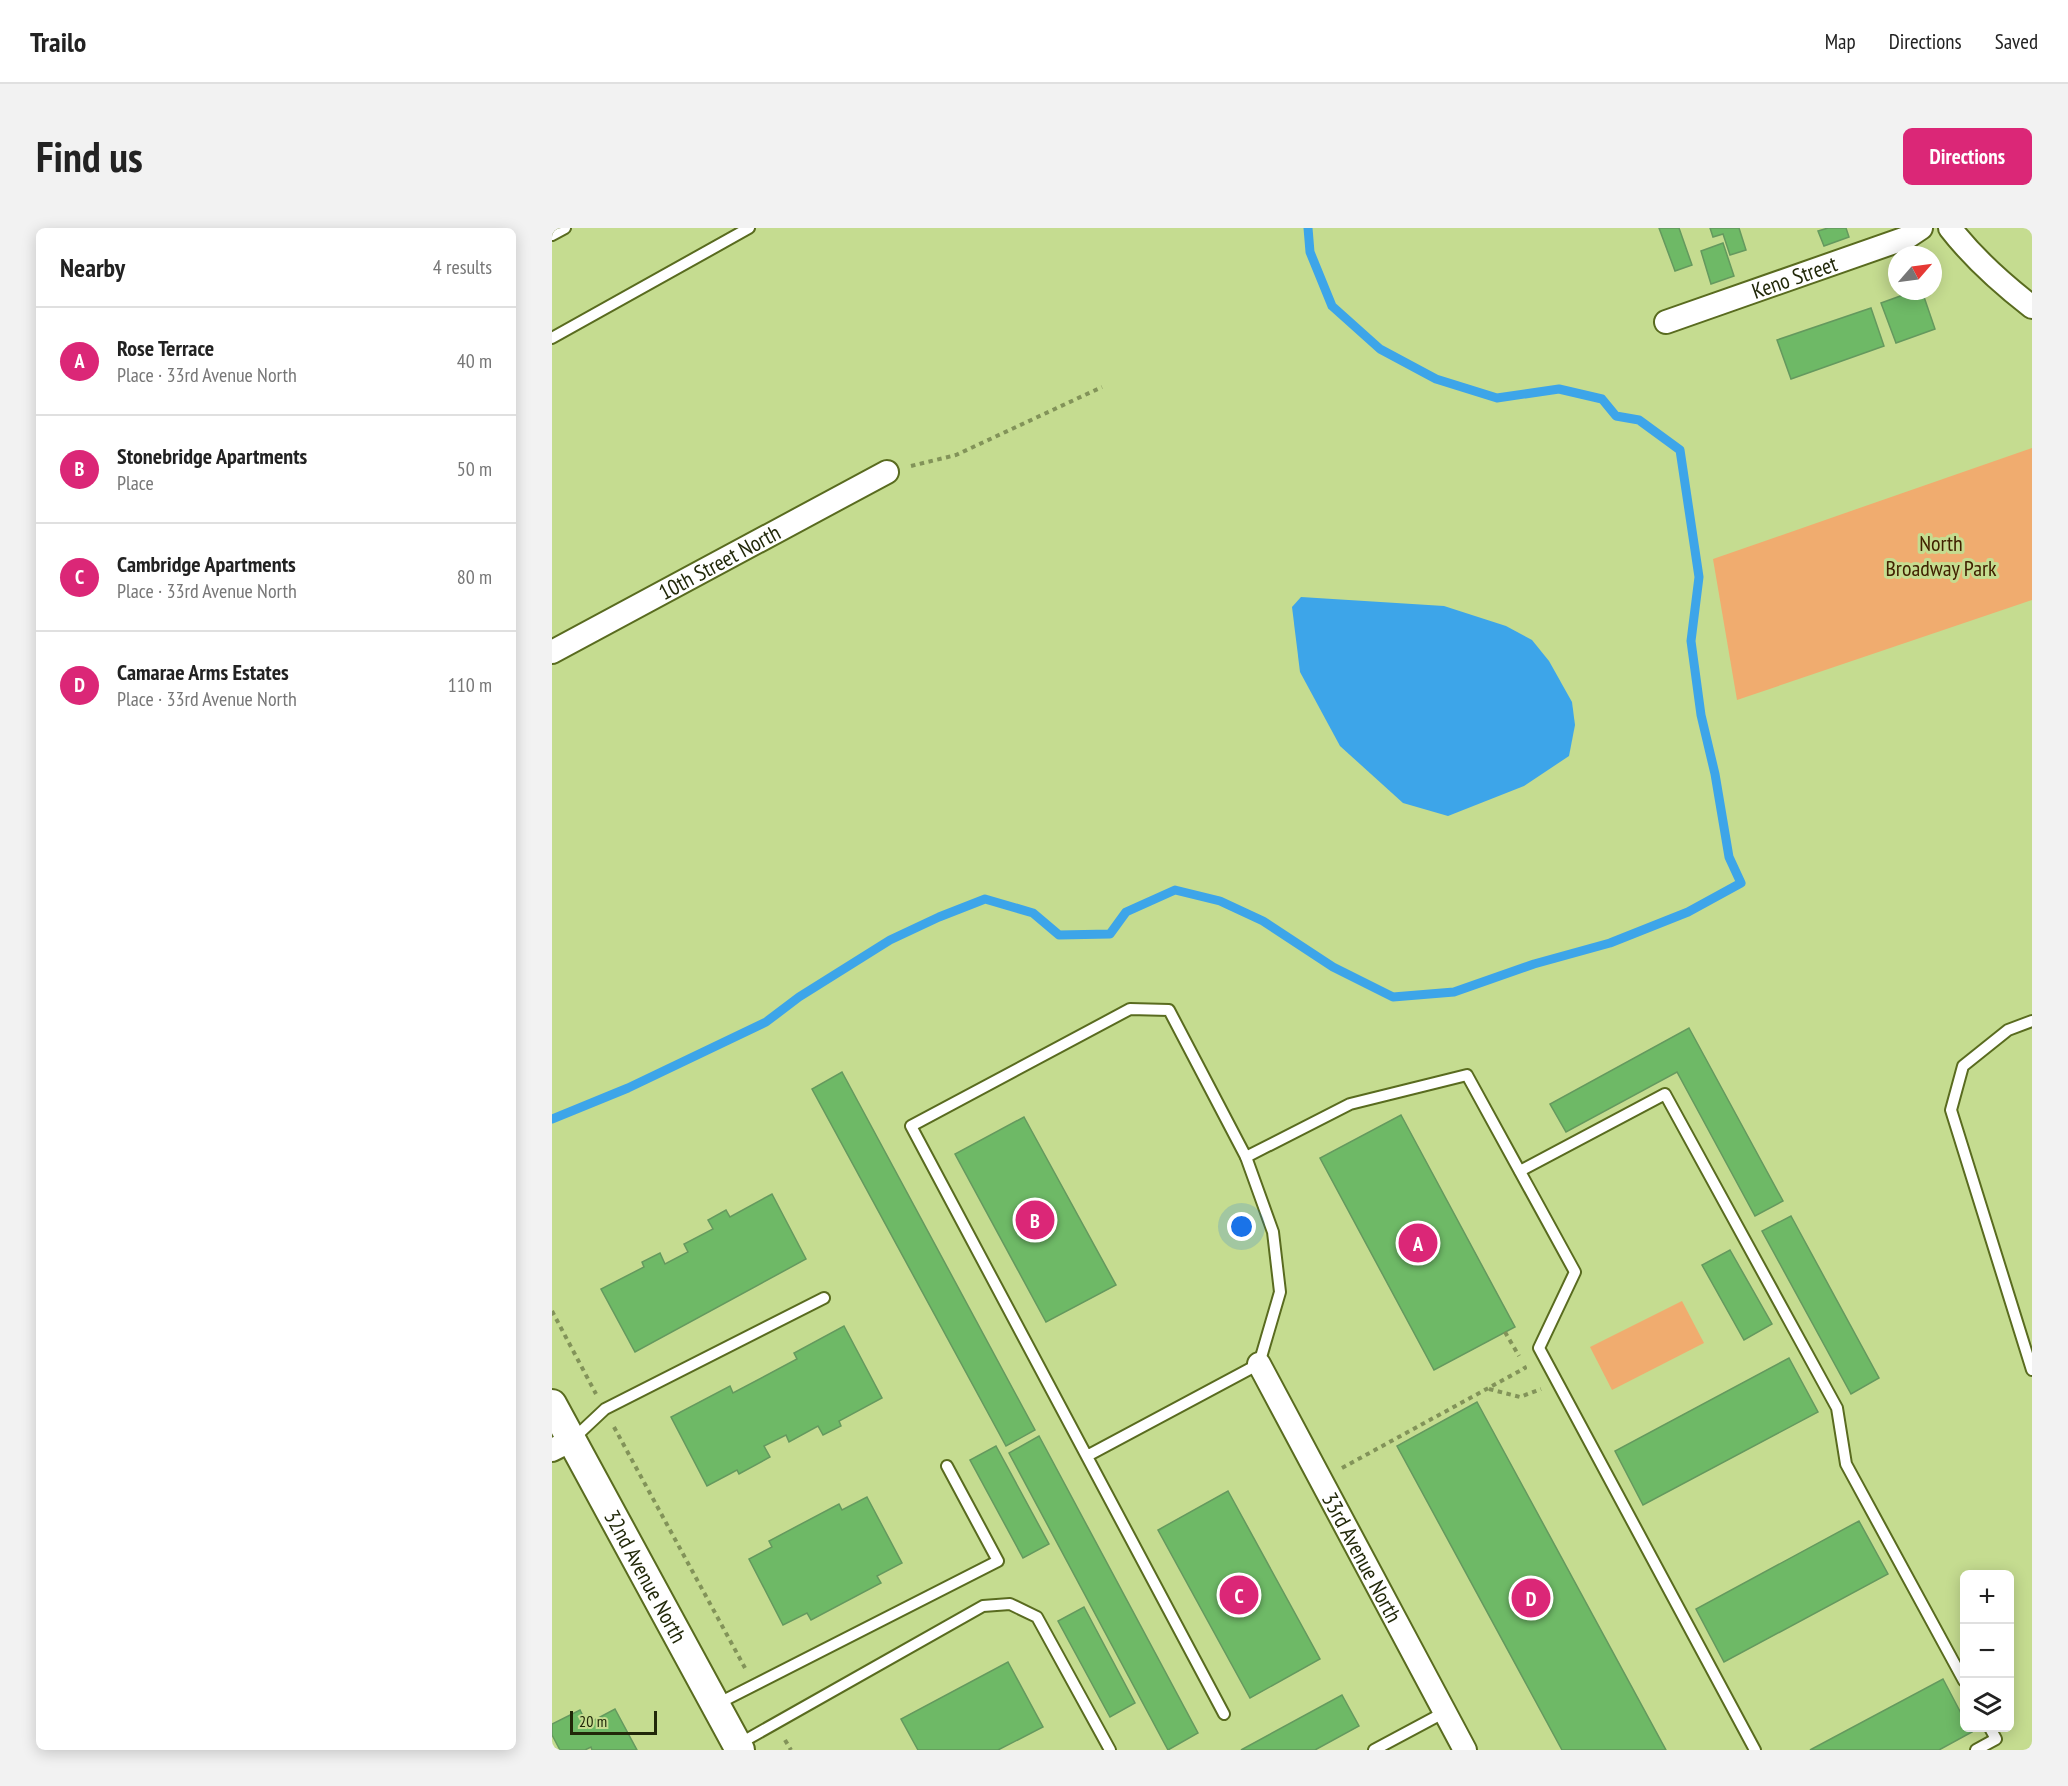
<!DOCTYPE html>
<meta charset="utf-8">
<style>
:root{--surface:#fff;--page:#f2f2f2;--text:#222;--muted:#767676;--line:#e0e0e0;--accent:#db2777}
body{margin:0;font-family:"PT Sans Narrow",sans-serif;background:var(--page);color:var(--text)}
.controls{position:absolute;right:18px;bottom:18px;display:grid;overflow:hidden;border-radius:9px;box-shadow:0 3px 15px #0003}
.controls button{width:54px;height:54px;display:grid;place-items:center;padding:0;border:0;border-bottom:2px solid var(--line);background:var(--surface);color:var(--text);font:30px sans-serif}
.compass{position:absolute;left:1336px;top:18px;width:54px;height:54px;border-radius:50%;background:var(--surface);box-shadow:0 3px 15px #0003;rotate:62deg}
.scale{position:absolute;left:18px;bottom:15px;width:87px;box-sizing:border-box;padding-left:6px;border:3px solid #212809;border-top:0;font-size:16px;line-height:21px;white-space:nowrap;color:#212809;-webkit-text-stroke:4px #c5dc90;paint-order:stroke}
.you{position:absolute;left:690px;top:999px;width:21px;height:21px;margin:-15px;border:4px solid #fff;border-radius:50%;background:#1a73e8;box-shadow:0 0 0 9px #1a73e833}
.badge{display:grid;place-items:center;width:39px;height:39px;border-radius:50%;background:var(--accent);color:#fff;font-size:20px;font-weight:700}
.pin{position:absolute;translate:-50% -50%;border:3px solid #fff;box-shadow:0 2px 6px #0006}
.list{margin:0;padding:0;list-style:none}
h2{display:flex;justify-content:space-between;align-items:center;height:78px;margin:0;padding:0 24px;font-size:26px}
h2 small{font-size:20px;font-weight:400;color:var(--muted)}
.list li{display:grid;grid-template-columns:39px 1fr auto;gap:18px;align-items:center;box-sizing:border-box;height:108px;padding:0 24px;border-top:2px solid var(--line)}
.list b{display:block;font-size:22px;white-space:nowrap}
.list p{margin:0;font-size:20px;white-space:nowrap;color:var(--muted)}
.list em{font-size:20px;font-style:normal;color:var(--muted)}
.icon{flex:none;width:33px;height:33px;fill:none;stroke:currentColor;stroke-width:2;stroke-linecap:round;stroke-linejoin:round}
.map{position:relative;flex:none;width:1480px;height:1522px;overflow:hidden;border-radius:9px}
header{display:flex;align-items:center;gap:36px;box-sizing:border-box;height:84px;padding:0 30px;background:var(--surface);border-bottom:2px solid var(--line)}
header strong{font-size:28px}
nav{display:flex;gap:33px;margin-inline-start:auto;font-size:21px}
.intro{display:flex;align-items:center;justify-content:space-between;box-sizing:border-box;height:144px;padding:0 36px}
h1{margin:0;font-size:42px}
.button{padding:15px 27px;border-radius:9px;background:var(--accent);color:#fff;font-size:21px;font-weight:700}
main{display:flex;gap:36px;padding:0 36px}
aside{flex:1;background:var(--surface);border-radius:9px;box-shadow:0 3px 15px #0003}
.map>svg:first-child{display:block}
</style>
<header>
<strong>Trailo</strong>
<nav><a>Map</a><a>Directions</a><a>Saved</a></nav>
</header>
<div class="intro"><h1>Find us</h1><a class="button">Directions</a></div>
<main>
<aside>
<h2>Nearby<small>4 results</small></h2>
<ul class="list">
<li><span class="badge">A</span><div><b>Rose Terrace</b><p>Place · 33rd Avenue North</p></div><em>40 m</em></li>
<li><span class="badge">B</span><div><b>Stonebridge Apartments</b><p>Place</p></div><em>50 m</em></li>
<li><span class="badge">C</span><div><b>Cambridge Apartments</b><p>Place · 33rd Avenue North</p></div><em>80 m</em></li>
<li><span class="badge">D</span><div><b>Camarae Arms Estates</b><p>Place · 33rd Avenue North</p></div><em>110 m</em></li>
</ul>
</aside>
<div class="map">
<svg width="1480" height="1522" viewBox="0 0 1480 1522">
<rect width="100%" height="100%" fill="#c5dc90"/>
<g fill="#f0ac6f">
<path d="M1480,220v152l-295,100 -24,-141z"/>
<path d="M1130,1073l22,42 -92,47 -22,-43z"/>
</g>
<path fill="#3da5e9" d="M749,369l143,9 62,20 26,14 17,21 23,41 3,23 -6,31 -45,30 -76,30 -45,-13 -63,-57 -40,-74 -8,-65z"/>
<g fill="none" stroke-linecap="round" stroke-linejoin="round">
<path stroke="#3da5e9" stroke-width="9" d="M0,891l76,-31 138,-66 33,-25 91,-57 49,-23 46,-18 48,14 26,22 51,-1 16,-22 49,-22 45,11 43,20 70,46 60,30 61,-5 80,-28 76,-21 78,-31 53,-29 -12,-26 -14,-83 -14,-59 -10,-74 8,-64 -19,-127 -41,-30 -23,-4 -14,-17 -43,-10 -62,9 -61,-19 -56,-30 -48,-43 -22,-54 -2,-24"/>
</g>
<g fill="#6eb966" stroke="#64995e" stroke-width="1.5">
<path d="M1107,0h20l13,37 -17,6z"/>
<path d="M1158,0h29l7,22 -16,5 -7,-21 -10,3z"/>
<path d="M1276,0h18l3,9 -25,9 -6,-15z"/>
<path d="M1171,15l11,33 -23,8 -10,-33z"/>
<path d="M1362,63h8l13,38 -39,14 -15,-40z"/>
<path d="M1319,80l13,38 -93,33 -14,-39z"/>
<path d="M1137,800l94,173 -28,15 -78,-144 -111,60 -16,-28z"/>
<path d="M290,844l193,358 -29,16 -194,-357z"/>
<path d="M849,887l114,212 -81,43 -114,-212z"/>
<path d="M472,889l92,168 -70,37 -91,-168z"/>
<path d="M220,966l34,65 -171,93 -34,-63 43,-22 -2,-5 18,-9 5,11 23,-12 -4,-8 29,-15 -5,-9 18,-10 4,7z"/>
<path d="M1239,988l88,162 -28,16 -89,-163z"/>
<path d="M1178,1022l42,74 -28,16 -42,-75z"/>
<path d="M292,1098l38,72 -43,23 2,5 -18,9 -5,-9 -29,16 -3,-7 -22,11 6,11 -31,17 -2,-4 -30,16 -36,-69 59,-31 3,7 64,-34 -3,-6z"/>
<path d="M1237,1130l29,54 -175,93 -28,-54z"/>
<path d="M925,1174l189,348h-104l-165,-304z"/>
<path d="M487,1208l159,297 -30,17 -159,-297z"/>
<path d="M444,1218l53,98 -26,14 -53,-98z"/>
<path d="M676,1263l92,168 -70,39 -92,-168z"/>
<path d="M315,1269l35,66 -25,13 4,7 -70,37 -4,-7 -24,12 -34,-66 23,-12 -3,-6 70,-37 3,6z"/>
<path d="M1307,1293l29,53 -164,88 -28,-53z"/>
<path d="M532,1379l51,96 -25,14 -52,-96z"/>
<path d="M456,1434l35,65 -45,23h-80l-17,-31z"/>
<path d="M1391,1451l21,40v9h5l3,4 -33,18h-129z"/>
<path d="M790,1467l17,31 -44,24h-74z"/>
<path d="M63,1481l22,41h-45l-1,-3 -6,3h-25l-8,-15v-11l28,-14 7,14z"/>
</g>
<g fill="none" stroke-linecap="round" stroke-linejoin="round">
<defs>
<g id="service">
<path d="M0,7l13,-7"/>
<path d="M0,110l197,-110"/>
<path d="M1480,793l-24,9 -45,36 -12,44 81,260"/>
<path d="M694,929l104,-53 117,-29 108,197 -36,76 216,402"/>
<path d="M968,943l145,-77 172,314 9,56 118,217"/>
<path d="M20,1212l33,-31 219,-111"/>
<path d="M535,1228l172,-92 21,-72 -7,-60 -27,-75 -77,-147 -39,-1 -219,117 313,588"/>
<path d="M165,1476l281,-143 -51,-95"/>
<path d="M185,1517l246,-139 27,-2 27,13 73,133"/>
<path d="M822,1522l71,-38"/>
<path d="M1424,1522l20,-11 -6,-11"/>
</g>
<g id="minor">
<path d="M1398,0c24,31 51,55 82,79"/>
<path id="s1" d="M1114,94l240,-84 15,-10"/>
<path id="s2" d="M0,424l335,-180"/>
<path id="s3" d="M707,1136l206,386"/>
<path d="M0,1222l20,-10"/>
</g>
<g id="tertiary">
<path id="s4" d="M0,1176l188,346"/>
</g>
</defs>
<use href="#service" stroke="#596b1f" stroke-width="14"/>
<use href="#minor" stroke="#596b1f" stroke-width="26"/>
<use href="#tertiary" stroke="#596b1f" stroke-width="32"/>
<g stroke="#829359" stroke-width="4" stroke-dasharray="4.5 4.5" stroke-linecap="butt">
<path d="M359,238l45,-11 146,-68"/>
<path d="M0,1083l44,83"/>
<path d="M953,1104l14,24"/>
<path d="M937,1161l31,8 21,-8"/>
<path d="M62,1199l131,241"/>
<path d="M790,1240l183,-100 -1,-2"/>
<path d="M233,1512l6,10"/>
</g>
<use href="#service" stroke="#fff" stroke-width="10"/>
<use href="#minor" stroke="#fff" stroke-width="22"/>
<use href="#tertiary" stroke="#fff" stroke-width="28"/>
</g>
<g text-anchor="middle" stroke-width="6" stroke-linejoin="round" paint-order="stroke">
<g font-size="22" fill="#212809" stroke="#c5dc90">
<text dy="8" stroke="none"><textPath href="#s1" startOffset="136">Keno Street</textPath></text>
<text dy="8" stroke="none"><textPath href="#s2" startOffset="190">10th Street North</textPath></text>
<text dy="8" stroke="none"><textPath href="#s3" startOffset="219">33rd Avenue North</textPath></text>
<text dy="8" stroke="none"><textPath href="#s4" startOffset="196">32nd Avenue North</textPath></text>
</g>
<g font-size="22" fill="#412100" stroke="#c5dc90">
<text x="1389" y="323">North<tspan x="1389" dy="25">Broadway Park</tspan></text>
</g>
</g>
</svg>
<div class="controls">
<button>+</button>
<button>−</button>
<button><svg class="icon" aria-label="layers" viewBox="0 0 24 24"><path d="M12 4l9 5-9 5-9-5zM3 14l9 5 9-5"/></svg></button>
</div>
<svg class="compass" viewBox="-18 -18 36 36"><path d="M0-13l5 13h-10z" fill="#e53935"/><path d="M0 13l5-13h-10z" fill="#767676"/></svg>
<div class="scale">20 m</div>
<div class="you"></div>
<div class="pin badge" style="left:866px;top:1015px">A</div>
<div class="pin badge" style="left:483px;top:992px">B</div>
<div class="pin badge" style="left:687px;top:1367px">C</div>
<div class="pin badge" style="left:979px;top:1370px">D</div>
</div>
</main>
